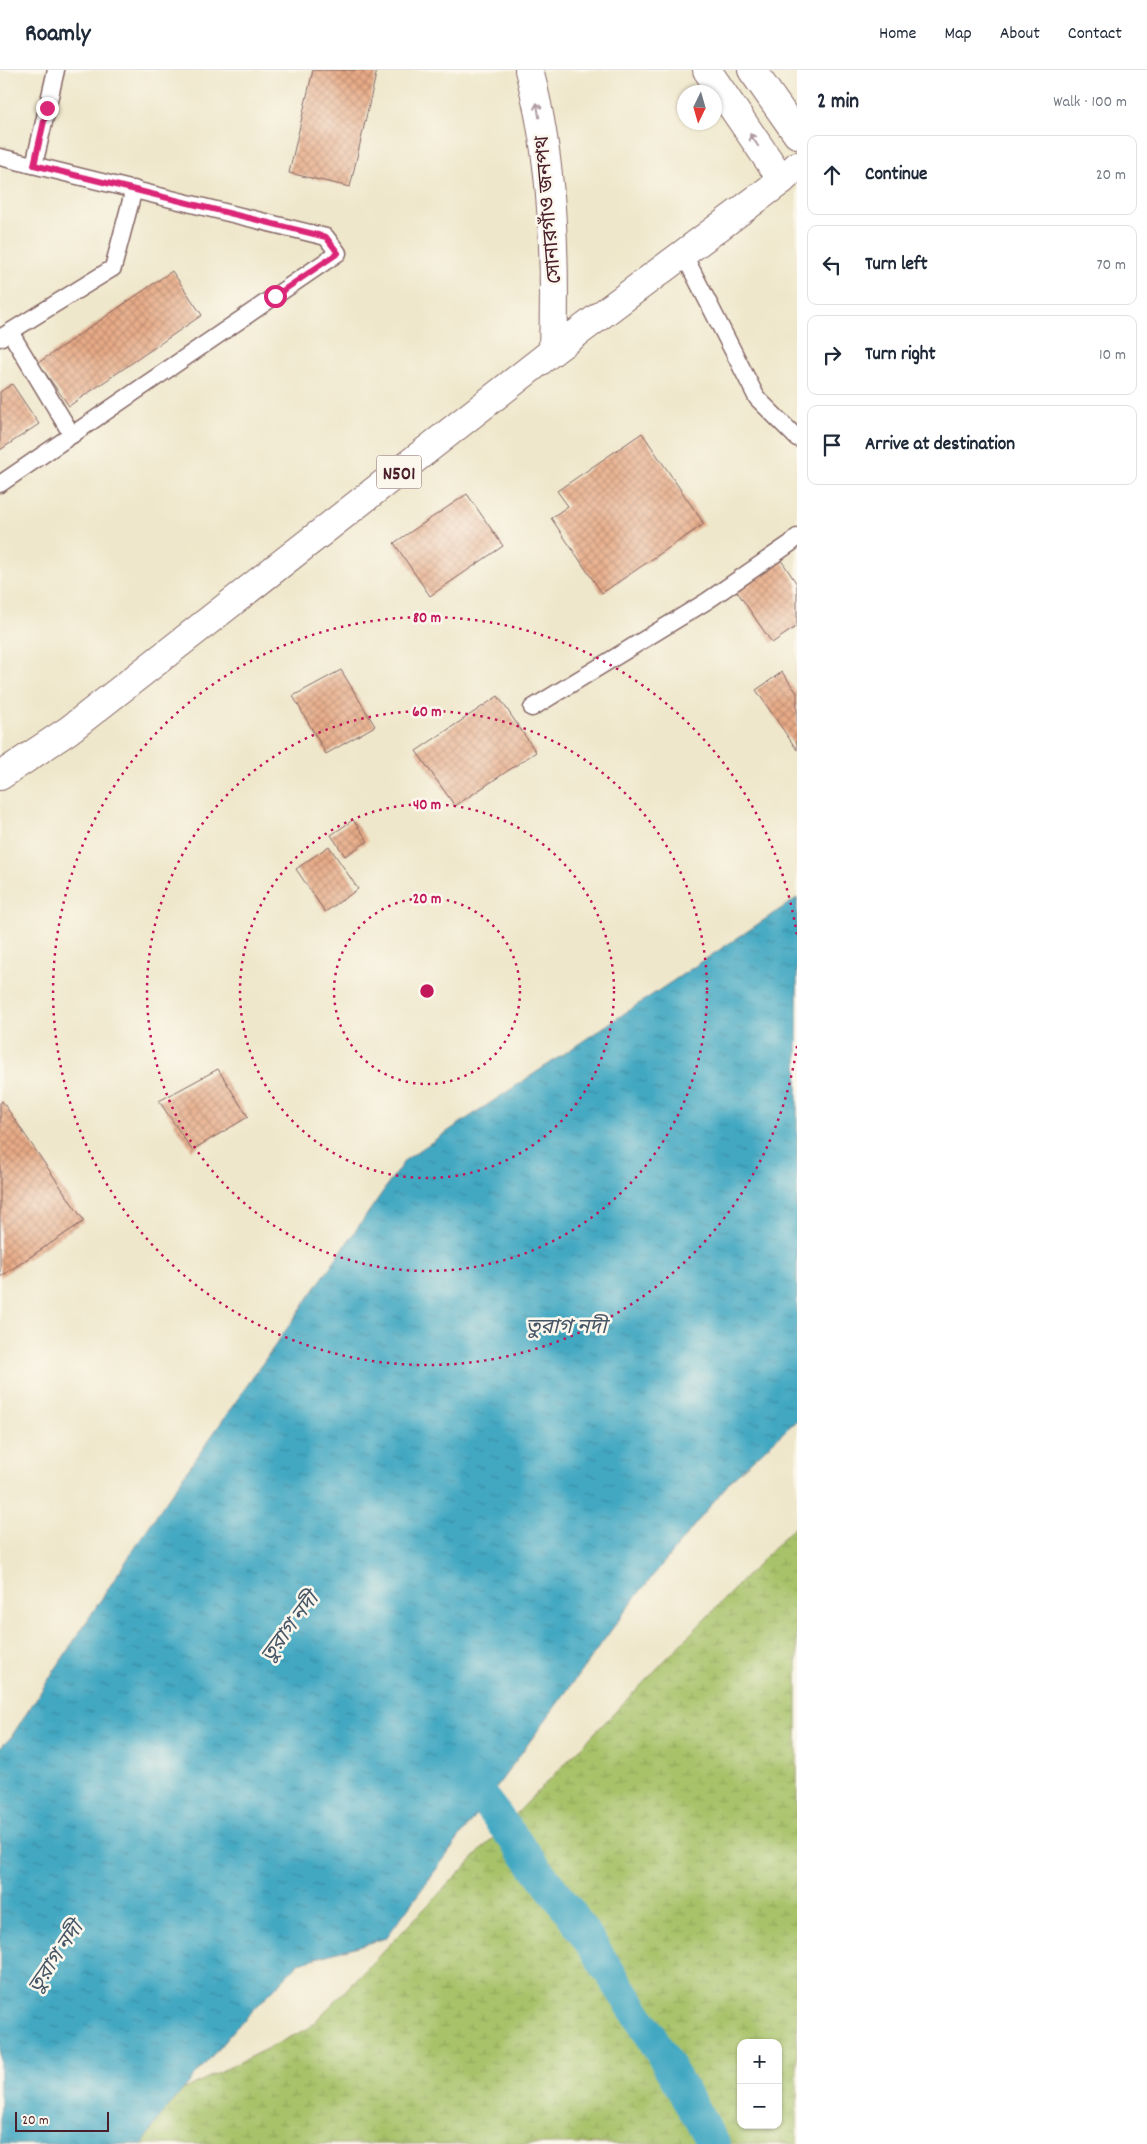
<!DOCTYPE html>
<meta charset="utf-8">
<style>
:root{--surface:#fff;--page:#f2f2f3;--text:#1f2937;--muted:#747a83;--line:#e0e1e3}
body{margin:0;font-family:Dekko,"Noto Sans Bengali",sans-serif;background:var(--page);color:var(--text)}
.controls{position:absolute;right:15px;bottom:15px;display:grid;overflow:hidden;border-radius:10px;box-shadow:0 1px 4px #0004}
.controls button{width:45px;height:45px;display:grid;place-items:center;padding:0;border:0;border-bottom:1px solid var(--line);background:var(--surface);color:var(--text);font:25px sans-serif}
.compass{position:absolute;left:677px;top:15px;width:45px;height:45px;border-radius:50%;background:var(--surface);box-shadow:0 1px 4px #0004;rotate:185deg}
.scale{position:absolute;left:15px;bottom:12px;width:94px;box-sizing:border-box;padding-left:5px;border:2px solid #4a1f2b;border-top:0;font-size:14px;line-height:18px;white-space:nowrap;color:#4a1f2b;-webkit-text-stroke:4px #fbf7ec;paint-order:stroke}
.stop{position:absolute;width:15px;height:15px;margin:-11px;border:4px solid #db2777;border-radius:50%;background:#fff}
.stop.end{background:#db2777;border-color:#fff;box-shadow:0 1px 5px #0008}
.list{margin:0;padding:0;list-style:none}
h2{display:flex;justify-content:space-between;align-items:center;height:65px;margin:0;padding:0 20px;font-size:21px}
h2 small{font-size:16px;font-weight:400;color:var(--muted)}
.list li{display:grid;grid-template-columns:32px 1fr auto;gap:15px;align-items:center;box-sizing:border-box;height:80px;margin:0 10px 10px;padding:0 10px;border:1px solid var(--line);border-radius:10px}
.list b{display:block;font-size:19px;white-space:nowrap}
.list em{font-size:16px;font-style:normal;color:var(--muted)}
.icon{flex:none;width:28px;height:28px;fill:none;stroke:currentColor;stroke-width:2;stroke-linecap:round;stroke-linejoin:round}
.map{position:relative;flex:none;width:797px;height:2074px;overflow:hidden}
header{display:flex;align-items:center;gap:30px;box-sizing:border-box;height:70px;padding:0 25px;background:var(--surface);border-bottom:1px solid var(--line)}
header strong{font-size:24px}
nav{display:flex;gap:28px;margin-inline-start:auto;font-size:18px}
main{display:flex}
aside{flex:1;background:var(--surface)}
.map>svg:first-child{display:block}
</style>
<header>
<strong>Roamly</strong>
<nav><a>Home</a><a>Map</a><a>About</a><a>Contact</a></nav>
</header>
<main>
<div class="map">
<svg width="797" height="2074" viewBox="0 0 797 2074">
<defs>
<pattern id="wetland-marsh" width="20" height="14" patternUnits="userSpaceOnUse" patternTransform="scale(1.25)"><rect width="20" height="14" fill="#a7c269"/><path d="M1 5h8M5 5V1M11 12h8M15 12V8" fill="none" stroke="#91a65b"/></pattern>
<pattern id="water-ripples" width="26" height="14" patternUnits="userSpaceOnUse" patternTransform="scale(1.25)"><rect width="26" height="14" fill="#42a8c2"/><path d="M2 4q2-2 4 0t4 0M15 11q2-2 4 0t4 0" fill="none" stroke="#39889e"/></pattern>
<pattern id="building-cross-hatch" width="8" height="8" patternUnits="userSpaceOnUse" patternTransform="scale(1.25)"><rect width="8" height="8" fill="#e7ab87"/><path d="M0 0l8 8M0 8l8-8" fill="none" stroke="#bd8b6f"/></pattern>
</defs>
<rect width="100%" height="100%" fill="#fbf7ec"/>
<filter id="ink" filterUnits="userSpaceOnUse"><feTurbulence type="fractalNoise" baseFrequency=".02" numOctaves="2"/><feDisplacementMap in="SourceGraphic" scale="10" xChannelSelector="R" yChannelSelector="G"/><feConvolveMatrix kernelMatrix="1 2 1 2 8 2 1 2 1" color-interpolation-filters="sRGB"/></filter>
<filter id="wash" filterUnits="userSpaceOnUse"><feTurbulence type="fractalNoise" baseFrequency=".0096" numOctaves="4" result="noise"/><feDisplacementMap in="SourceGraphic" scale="20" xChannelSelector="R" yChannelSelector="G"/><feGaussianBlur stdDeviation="1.12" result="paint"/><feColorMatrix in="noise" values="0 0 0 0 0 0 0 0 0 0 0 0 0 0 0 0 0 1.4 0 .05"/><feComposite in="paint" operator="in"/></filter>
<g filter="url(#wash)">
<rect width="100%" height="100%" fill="#efe7cb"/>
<path fill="url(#wetland-marsh)" stroke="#78704a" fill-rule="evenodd" d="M797,1454v620h-724l236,-116zM741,1973h37v82h-37z"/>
<path fill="url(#water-ripples)" stroke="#466476" d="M797,828v522l-64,58 -99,121 -248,339 -87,25 -64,66 -76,89 -16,26h-143v-396l11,-11 146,-223 248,-354z"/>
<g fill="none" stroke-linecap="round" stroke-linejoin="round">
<path stroke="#42a8c2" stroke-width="32" d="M458,1698l8,8 106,139 75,114 67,115"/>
</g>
<g id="blocks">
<g fill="url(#building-cross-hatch)">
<path d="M313,0h64l-27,117 -61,-14z"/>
<path d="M172,201l30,44 -133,91 -31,-43z"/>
<path d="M12,314l27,40 -39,26v-58z"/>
<path d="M642,363l62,91 -102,69 -51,-75 17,-12 -11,-15z"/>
<path d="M467,424l36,52 -73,50 -36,-53z"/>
<path d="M779,487l18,27v42l-25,17 -38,-56z"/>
<path d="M341,600l34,56 -49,28 -33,-58z"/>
<path d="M782,602l15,21v57l-41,-60z"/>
<path d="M498,626l38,56 -81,54 -39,-55z"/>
<path d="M353,750l15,21 -23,15 -14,-21z"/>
<path d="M329,776l29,43 -33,23 -29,-43z"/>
<path d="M218,999l30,48 -56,33 -33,-49z"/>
<path d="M2,1031l82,120 -84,56v-174z"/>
</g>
</g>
</g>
<g filter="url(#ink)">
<use href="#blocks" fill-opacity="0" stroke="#846563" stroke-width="1"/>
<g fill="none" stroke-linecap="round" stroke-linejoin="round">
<defs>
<g id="lane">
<path d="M0,87l326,80 12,16 -338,231"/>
<path d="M34,95l22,-95"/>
<path d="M683,183l74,145 40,40"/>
<path d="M10,262l62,103"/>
<path d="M0,268l113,-70 21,-79"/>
<path d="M532,638l175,-107 84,-58 6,-6"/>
</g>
<g id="secondary">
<path d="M529,0c24,91 27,187 24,281"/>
<path d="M707,0l75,110"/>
<path d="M752,0l45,64"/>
</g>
<path id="highway" d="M0,706l69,-46 484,-379 229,-171 15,-14"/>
</defs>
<use href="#lane" stroke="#846563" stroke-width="19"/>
<use href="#secondary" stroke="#846563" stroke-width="30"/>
<use href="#highway" stroke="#846563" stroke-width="30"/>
<use href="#lane" stroke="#fff" stroke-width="16"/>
<use href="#secondary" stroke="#fff" stroke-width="28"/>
<use href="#highway" stroke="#fff" stroke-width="28"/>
</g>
<defs><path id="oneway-shaft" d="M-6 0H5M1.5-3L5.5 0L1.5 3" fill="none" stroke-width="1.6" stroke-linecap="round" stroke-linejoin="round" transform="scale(1.25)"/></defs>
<g stroke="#ae9aa0">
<use href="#oneway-shaft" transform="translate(538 40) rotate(-99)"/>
<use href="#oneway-shaft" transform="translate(754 70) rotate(-124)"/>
</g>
</g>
<g fill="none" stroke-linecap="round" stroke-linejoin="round" filter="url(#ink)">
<path stroke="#db2777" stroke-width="6" d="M47,38l-13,57 292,72 12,16 -63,43"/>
</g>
<g fill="none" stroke="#c2185b" stroke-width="2.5" stroke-dasharray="2.5 5">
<circle cx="427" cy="921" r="93"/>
<circle cx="427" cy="921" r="187"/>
<circle cx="427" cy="921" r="280"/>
<path d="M797 976A374 374 0 1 1 797 866"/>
</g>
<g text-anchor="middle" stroke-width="5" stroke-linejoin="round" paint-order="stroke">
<rect fill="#fbf7ec" stroke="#7f6065" stroke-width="1" x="376.5" y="385.5" width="45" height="33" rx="4"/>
<g font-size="19" font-weight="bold" fill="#4a1f2b">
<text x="399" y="409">N501</text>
</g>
<g font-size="20" fill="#4a1f2b" stroke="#fbf7ec">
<text transform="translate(547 140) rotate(-95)" y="7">সোনারগাঁও জনপথ</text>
</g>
<g font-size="21" font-style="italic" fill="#475667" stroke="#fbf7ec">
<text x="566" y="1263">তুরাগ নদী</text>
<text transform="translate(289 1557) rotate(-53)" y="7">তুরাগ নদী</text>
<text transform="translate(55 1887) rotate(-56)" y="7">তুরাগ নদী</text>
</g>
</g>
<circle cx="427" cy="921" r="8" fill="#c2185b" stroke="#fbf7ec" stroke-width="2.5"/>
<g font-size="15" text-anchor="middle" font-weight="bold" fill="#c2185b" stroke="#fbf7ec" stroke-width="5" stroke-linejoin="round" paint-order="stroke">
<text x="427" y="552">80 m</text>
<text x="427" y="646">60 m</text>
<text x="427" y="739">40 m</text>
<text x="427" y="833">20 m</text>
</g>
</svg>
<div class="controls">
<button>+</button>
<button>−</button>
</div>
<svg class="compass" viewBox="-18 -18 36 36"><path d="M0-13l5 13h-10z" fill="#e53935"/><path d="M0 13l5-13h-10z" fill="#747a83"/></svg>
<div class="scale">20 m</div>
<div class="stop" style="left:275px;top:226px"></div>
<div class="stop end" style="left:47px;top:38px"></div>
</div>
<aside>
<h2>2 min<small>Walk · 100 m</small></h2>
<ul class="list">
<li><svg class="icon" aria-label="ahead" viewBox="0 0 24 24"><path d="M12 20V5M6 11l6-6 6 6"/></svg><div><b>Continue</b></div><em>20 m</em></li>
<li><svg class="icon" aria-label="left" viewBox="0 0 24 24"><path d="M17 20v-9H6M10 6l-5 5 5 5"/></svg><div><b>Turn left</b></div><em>70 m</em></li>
<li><svg class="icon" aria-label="right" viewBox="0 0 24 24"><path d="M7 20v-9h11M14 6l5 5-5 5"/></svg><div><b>Turn right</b></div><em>10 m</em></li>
<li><svg class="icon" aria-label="arrive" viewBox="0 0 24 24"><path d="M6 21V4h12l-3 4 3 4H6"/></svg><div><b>Arrive at destination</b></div></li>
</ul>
</aside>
</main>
